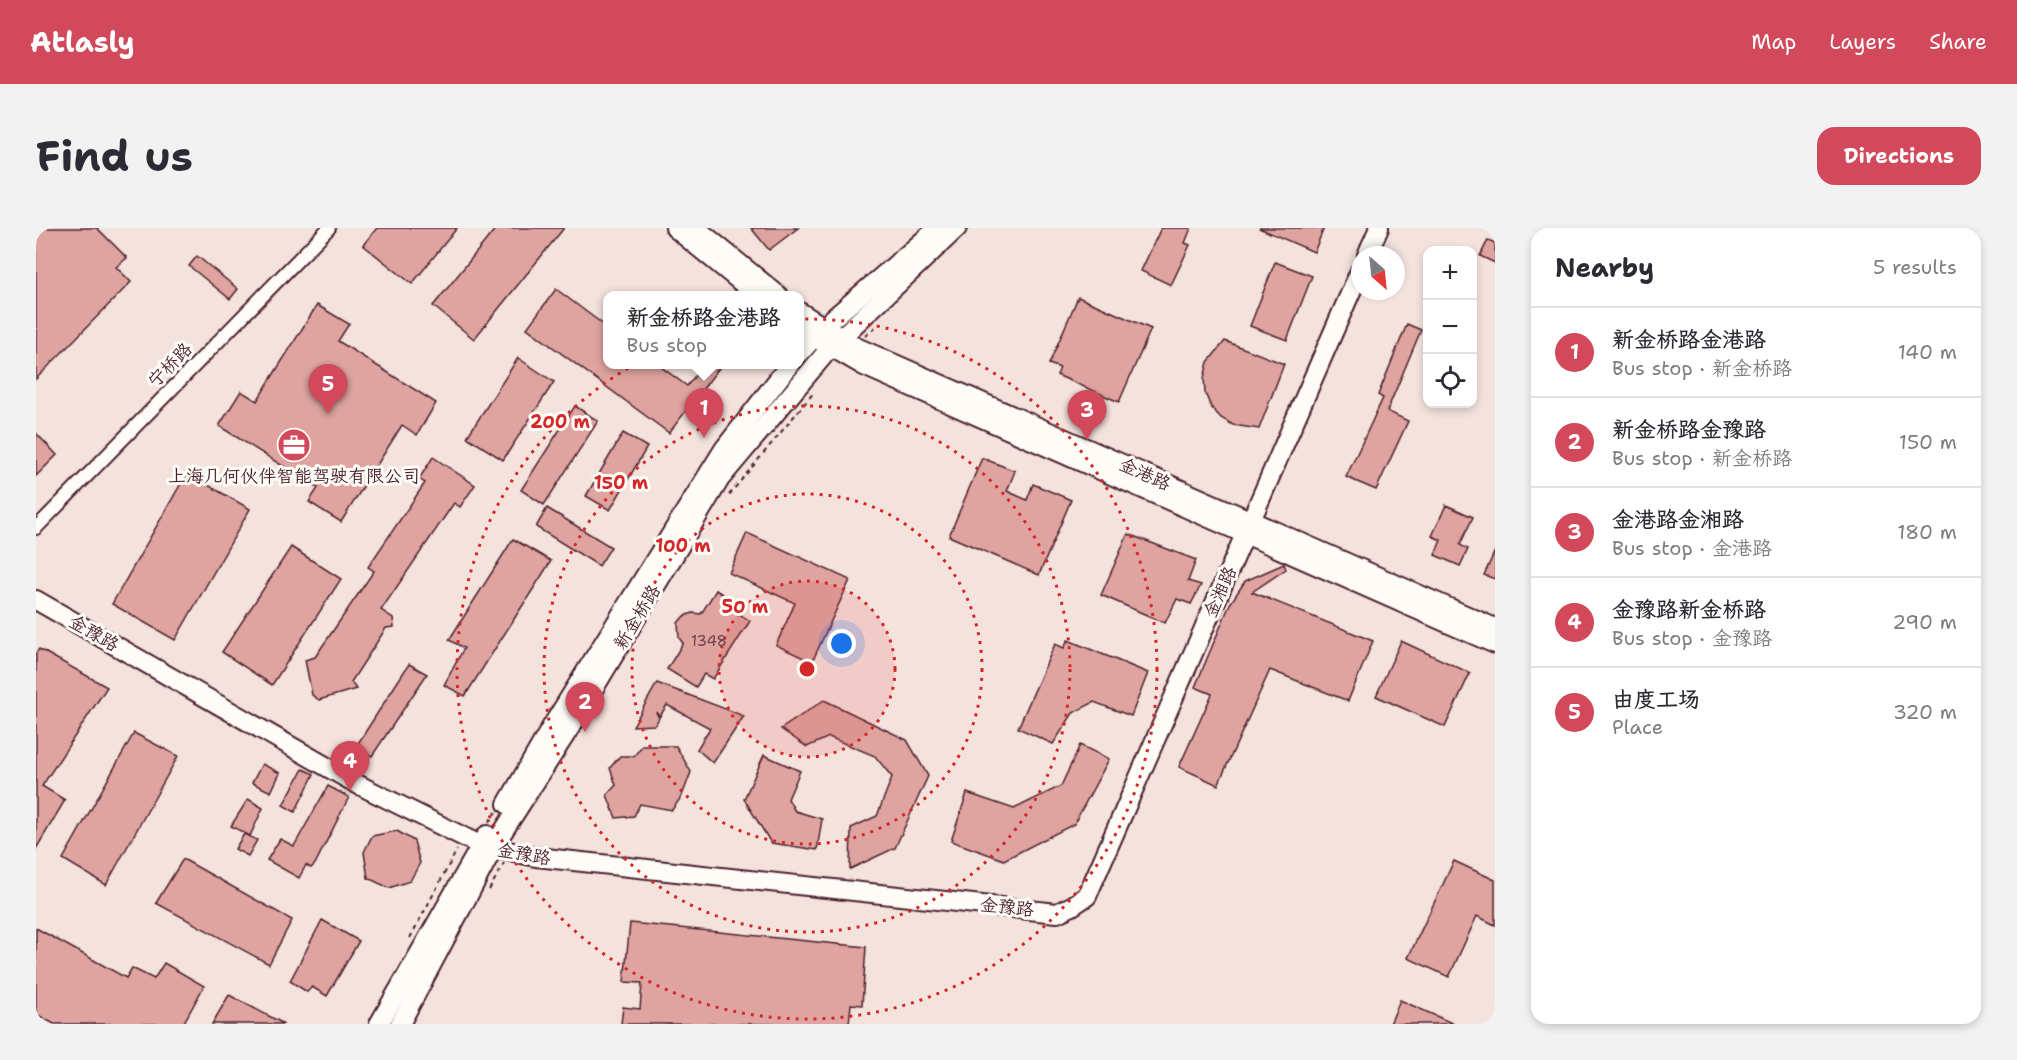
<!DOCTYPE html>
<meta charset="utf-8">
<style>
:root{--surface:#fff;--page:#f2f2f3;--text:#2b2b33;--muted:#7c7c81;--line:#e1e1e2;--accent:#d1495b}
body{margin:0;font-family:"Shantell Sans","LXGW WenKai TC",sans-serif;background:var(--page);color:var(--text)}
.controls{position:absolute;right:18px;top:18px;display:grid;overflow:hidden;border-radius:12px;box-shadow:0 3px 9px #0003}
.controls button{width:54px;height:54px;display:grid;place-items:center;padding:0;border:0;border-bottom:2px solid var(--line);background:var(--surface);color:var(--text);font:30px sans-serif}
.compass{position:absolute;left:1315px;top:18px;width:54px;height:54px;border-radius:50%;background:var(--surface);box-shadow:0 3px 9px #0003;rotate:153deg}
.you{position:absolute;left:806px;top:416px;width:21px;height:21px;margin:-15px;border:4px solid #fff;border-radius:50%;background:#1a73e8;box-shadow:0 0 0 9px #1a73e833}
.badge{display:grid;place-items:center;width:39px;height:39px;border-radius:50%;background:var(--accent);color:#fff;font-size:20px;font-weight:700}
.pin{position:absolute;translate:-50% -50px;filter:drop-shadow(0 2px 3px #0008)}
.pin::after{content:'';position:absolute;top:32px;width:21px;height:18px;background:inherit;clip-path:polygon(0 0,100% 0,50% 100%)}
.popup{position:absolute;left:567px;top:63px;width:201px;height:78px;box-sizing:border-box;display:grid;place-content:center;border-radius:12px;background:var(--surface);filter:drop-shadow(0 2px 4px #0005);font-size:20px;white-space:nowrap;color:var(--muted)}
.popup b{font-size:22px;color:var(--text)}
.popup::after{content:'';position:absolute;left:50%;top:100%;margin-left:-12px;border:12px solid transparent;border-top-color:var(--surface)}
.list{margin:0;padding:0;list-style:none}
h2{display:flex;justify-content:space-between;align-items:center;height:78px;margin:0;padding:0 24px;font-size:26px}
h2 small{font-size:20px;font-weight:400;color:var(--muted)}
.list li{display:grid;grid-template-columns:39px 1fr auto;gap:18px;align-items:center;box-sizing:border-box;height:90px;padding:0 24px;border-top:2px solid var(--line)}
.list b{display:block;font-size:22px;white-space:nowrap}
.list p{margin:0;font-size:20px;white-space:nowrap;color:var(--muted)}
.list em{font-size:20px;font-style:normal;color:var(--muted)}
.icon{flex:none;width:33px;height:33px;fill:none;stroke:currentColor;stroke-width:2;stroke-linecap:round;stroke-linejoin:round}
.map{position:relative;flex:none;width:1459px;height:796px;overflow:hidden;border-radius:18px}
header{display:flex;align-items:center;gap:36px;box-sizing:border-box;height:84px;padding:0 30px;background:var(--accent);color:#fff}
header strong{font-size:28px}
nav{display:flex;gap:33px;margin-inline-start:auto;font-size:21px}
.intro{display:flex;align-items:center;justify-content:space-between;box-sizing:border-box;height:144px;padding:0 36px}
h1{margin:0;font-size:42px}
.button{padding:15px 27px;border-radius:18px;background:var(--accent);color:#fff;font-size:21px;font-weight:700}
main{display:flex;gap:36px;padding:0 36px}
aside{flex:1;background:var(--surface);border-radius:18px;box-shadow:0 3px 9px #0003}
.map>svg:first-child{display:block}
</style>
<header>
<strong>Atlasly</strong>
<nav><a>Map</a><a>Layers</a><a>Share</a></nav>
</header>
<div class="intro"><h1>Find us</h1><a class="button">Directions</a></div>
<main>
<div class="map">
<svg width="1459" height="796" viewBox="0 0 1459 796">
<rect width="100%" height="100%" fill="#f4e2dd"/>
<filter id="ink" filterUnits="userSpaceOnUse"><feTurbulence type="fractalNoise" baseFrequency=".0167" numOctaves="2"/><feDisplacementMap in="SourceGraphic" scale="12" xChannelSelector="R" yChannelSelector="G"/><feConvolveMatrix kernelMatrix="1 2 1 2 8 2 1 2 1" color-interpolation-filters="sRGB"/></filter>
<g filter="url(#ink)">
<g fill="#dfa4a0" stroke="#4a1f2b" stroke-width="1.5">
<path d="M0,0h61l30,30 -11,9 15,15 -95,97z"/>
<path d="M341,0h80l-45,56 -49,-39z"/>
<path d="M460,0h68l-90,111 -41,-33z"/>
<path d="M715,0h47l-29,22z"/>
<path d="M1125,0h30l-6,15 5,2 -19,40 -30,-14z"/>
<path d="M1223,0h65l-10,24z"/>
<path d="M1452,12l7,3v20l-15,-7z"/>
<path d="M161,28l41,33 -8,10 -41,-33z"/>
<path d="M1239,34l37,14 -25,64 -37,-14z"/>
<path d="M520,61l52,39v36h49l30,22 11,-14 -8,-8h32l-53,69 -142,-105z"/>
<path d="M1042,69l73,32 -32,73 -62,-27 3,-7 -11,-4z"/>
<path d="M281,77l32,19 -11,17 98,62 -19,32 -15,-10 -61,97 -32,-20 9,-14 -99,-62 22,-35 16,10z"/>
<path d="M1371,96l14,6 -34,81 21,10 -32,69 -30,-13 37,-79 -5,-3z"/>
<path d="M1189,113l59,23 -25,65 -26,-4 -12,-7 -10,-11 -6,-14 -1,-15 4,-16z"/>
<path d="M482,130l36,24 -51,78 -36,-23z"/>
<path d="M539,178l23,15 -54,84 -23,-15z"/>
<path d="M0,205l21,22 -21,21z"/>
<path d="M587,205l24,14 -37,63 -24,-14z"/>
<path d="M397,229l42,28 -15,22 -6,-4 -73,107 12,8 1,9 -8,1 -35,54 5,7 -37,11 -7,-5 -7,-35 10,-3 59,-86 -6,-4 57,-84 -6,-4z"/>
<path d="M946,230l33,13 -8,20 20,9 6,-16 38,16 -32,75 -90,-39z"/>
<path d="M151,245l63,36 -75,131 -63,-36z"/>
<path d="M1410,277l27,12 -13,28 8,4 -8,17 -25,-11 6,-15 -9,-4z"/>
<path d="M511,280l64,39 -12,19 -63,-39z"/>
<path d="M711,305l103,47 -38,82 -36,-17 19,-42 -66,-30z"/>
<path d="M1092,306l68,26 -8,21 13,4 -10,19 -14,-5 -12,24 -64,-28z"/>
<path d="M477,311l38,22 -86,135 -21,-11 20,-37 -15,-8z"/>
<path d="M255,319l50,32 -69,106 -50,-33z"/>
<path d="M1459,323v28l-11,-4z"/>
<path d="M1248,336l2,5 -34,23 121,49 -25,60 -78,-31 -52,115 -39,-18 33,-73 -17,-7 35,-83 15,-23z"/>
<path d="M680,362l26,17 -4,6 12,8 -37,58 -9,-5 -8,13 -29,-18 16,-26 -4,-5 -1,-15 6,-7 9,-3 8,1z"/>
<path d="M1032,412l80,33 -17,43 -37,-14 -21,11 -20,31 -35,-16 37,-84 9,4z"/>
<path d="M1365,413l69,32 -25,54 -69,-31z"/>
<path d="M3,421l68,38 -65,99 23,14 -29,49v-196z"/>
<path d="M373,436l18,10 -55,82 -17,-8z"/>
<path d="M621,455l87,33 -31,47 -16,-14 13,-21 -43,-23 -7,11 -4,-4 3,6 -4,7 -22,1z"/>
<path d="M788,472l83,40 21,36 -33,72 -45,21 1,-41 26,-12 15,-39 -17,-21 -46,-19 -22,10 -26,-18z"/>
<path d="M98,505l44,23 -72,129 -43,-26z"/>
<path d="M1044,517l29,14 -35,65 -70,36 -53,-19 16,-48 47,16 47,-23z"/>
<path d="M606,518h34l15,26 -9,24 -10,14 -32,-6 -6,12 -18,2 -9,-23 9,-10 -6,-17 10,-12h14z"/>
<path d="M728,527l36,16 -12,28 7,12 27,8 -5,31 -46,-7 -27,-44z"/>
<path d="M226,536l18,9 -9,19 -19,-9z"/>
<path d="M267,541l11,5 -19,38 -12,-7z"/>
<path d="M292,558l21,11 -34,67 -4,4 -5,-3 -7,13 -32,-18 13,-21 14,7z"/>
<path d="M212,571l15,9 -13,28 -19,-10z"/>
<path d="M361,603l17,10 6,22 -10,18 -21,7 -21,-10 -4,-26 8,-16z"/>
<path d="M208,606l13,6 -9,16 -13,-7z"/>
<path d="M147,631l109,61 -23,44 -113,-61z"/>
<path d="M1418,633l41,19v45l-18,-9 -28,61 -41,-19z"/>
<path d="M286,692l37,21 -32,55 -15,-9 -5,5 -17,-11z"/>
<path d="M594,695l236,24 -4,58 -11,-1 -2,20h-228l2,-17 17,2 2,-26 -18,-1z"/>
<path d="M0,700l90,50 6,-10 22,11 10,-16 40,23 -21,38h-129l-18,-10z"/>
<path d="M193,767l55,29h-72z"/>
<path d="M1364,772l54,24h-64z"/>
</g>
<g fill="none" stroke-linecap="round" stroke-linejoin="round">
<defs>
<path id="street" d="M0,300l293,-300"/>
<g id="secondary">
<path d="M639,0l83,68"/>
<path d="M660,0l83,68"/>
<path d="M1331,27l12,-27"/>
<path d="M764,84l54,34 641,282"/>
<path d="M764,101l64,37 631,278"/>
<path d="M764,125l23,-26 115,-99"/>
<path d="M0,372l319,183 125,62 56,12 521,56 15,-7 15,-10 273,-625"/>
<path d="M471,576l45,-78 172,-277 66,-85"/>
<path d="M343,796l108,-189"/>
<path d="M364,796l97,-183 76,-118 147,-244 110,-131 127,-120"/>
</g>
</defs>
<use href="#street" stroke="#4a1f2b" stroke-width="16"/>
<use href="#secondary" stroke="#4a1f2b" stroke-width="22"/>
<g stroke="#4a1f2b" stroke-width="2" stroke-dasharray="4.5 4.5" stroke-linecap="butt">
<path d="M829,108l14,-12"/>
<path d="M693,267l86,-104"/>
<path d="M453,594l7,-10"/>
<path d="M453,662l15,-27"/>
<path d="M374,710l47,-88"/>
</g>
<use href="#street" stroke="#fdfcf7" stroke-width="12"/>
<use href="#secondary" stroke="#fdfcf7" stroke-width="18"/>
</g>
</g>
<circle cx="771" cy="441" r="88" fill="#d62828" fill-opacity=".12"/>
<g fill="none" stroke="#d62828" stroke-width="3" stroke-dasharray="3 6">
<circle cx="771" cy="441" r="88"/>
<circle cx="771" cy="441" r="175"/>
<circle cx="771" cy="441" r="263"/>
<circle cx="771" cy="441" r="350"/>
</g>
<defs>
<symbol id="office-disc" viewBox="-11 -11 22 22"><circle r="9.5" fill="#d1495b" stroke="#fdfcf7"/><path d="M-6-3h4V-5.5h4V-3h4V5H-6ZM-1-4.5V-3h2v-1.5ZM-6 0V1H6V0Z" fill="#fff"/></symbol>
</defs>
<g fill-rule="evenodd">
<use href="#office-disc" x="239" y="198" width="38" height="38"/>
</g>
<g text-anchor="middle" stroke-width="6" stroke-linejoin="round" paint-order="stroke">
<g font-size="15" fill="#6f4048">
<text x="673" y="418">1348</text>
</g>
<g font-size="18" fill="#4a1f2b" stroke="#fdfcf7">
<text transform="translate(134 137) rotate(-46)" y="6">宁桥路</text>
<text transform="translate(1109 246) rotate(24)" y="6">金港路</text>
<text transform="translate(1184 364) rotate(-66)" y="6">金湘路</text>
<text transform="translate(601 389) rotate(-59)" y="6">新金桥路</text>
<text transform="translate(58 405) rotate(30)" y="6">金豫路</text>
<text transform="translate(488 626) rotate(10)" y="6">金豫路</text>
<text transform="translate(971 679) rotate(6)" y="6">金豫路</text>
</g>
<g font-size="18" fill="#4a1f2b" stroke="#fdfcf7">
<text x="258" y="254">上海几何伙伴智能驾驶有限公司</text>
</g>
</g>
<circle cx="771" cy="441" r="9" fill="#d62828" stroke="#fdfcf7" stroke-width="3"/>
<g font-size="18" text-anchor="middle" font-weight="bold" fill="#d62828" stroke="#fdfcf7" stroke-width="6" stroke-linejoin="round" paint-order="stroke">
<text x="524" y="200">200 m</text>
<text x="585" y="261">150 m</text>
<text x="647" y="324">100 m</text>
<text x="709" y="385">50 m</text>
</g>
</svg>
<div class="controls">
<button>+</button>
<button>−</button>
<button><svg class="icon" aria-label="locate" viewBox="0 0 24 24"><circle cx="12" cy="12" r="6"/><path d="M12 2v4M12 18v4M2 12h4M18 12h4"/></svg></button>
</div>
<svg class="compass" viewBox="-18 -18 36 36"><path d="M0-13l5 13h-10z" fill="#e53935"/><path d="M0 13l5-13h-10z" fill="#7c7c81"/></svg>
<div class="you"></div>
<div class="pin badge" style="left:668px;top:210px">1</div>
<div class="popup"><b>新金桥路金港路</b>Bus stop</div>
<div class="pin badge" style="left:549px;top:504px">2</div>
<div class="pin badge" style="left:1051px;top:212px">3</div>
<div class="pin badge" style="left:314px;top:563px">4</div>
<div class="pin badge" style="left:292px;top:186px">5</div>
</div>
<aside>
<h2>Nearby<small>5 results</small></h2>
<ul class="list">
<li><span class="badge">1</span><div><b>新金桥路金港路</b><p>Bus stop · 新金桥路</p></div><em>140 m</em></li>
<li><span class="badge">2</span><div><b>新金桥路金豫路</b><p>Bus stop · 新金桥路</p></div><em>150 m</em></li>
<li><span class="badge">3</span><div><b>金港路金湘路</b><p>Bus stop · 金港路</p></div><em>180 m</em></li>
<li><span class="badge">4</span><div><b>金豫路新金桥路</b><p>Bus stop · 金豫路</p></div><em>290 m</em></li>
<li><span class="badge">5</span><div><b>由度工场</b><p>Place</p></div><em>320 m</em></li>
</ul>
</aside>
</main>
